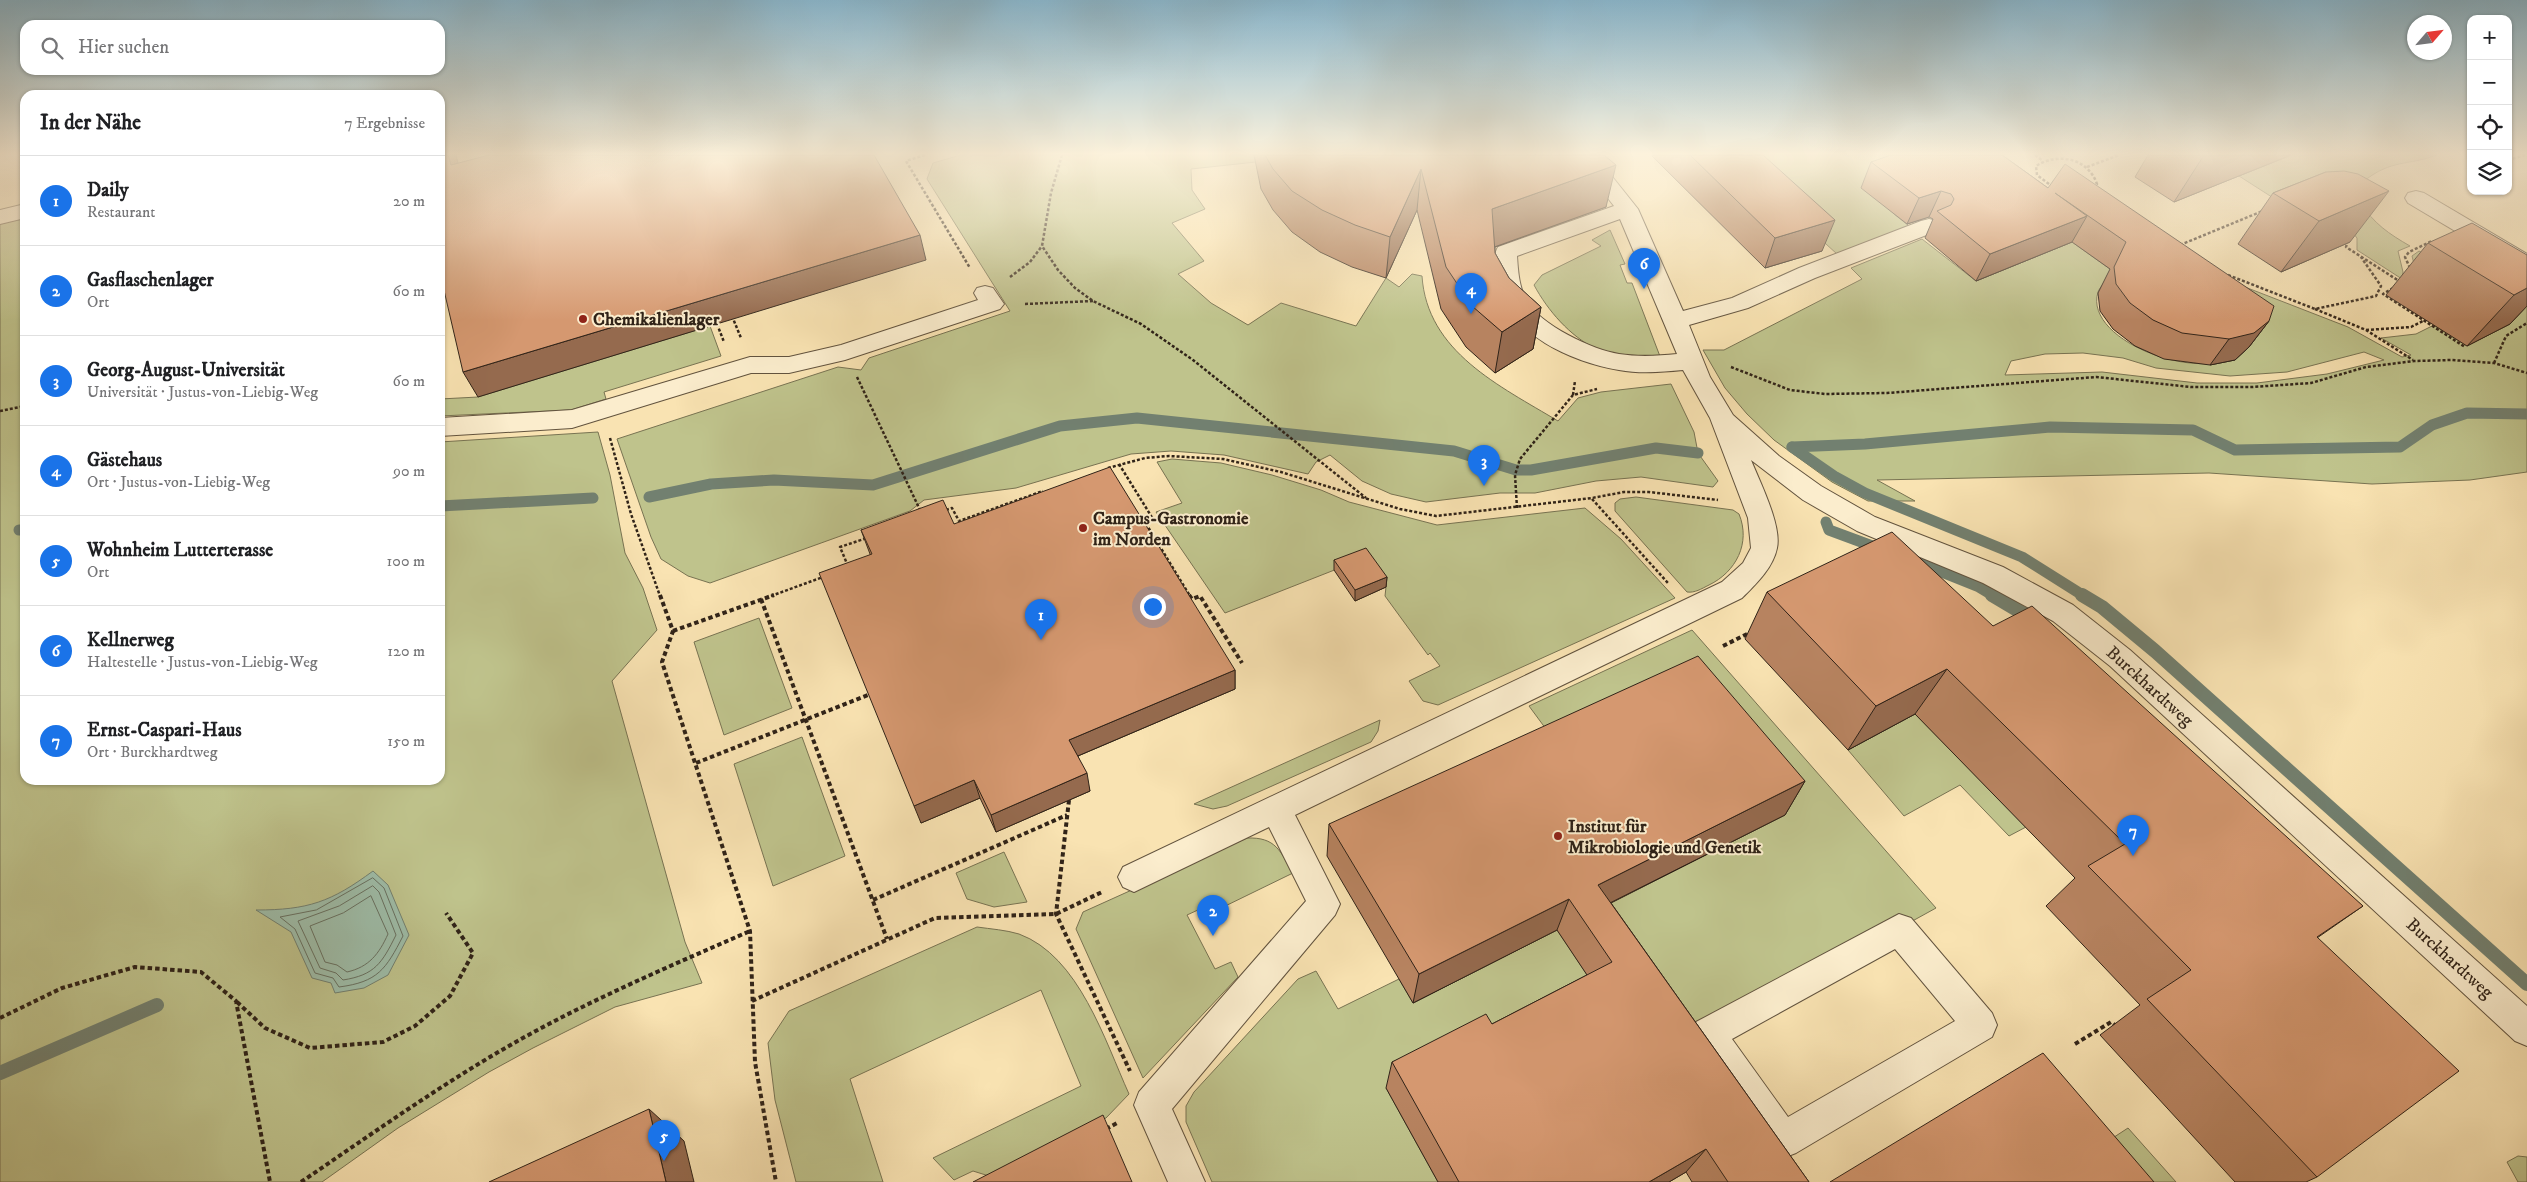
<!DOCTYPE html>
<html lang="de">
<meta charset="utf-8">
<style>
:root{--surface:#fff;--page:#f2f2f2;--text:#202124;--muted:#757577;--line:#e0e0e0;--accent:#1a73e8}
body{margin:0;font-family:"IM FELL DW Pica",serif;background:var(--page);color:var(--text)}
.controls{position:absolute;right:15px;top:15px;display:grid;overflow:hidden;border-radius:10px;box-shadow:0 1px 4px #0004}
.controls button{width:45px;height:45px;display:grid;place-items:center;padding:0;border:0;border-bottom:1px solid var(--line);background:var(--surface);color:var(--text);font:25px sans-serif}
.compass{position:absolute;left:2407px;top:15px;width:45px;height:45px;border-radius:50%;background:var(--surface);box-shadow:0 1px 4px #0004;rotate:62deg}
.you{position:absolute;left:1152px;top:606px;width:18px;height:18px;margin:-12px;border:4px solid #fff;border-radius:50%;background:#1a73e8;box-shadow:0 0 0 8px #1a73e833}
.badge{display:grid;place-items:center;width:32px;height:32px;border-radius:50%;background:var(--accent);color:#fff;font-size:16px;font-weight:700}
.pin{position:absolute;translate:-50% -41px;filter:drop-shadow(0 1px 2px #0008)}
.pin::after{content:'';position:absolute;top:26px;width:18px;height:15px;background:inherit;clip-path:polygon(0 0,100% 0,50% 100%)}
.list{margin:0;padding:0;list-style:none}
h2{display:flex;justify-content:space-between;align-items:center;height:65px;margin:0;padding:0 20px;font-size:21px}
h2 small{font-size:16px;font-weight:400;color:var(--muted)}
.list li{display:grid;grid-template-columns:32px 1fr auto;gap:15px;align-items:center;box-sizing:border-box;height:90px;padding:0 20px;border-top:1px solid var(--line)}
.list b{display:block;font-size:19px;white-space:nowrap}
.list p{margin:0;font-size:16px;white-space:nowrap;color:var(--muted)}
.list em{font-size:16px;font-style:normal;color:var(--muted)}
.icon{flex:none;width:28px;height:28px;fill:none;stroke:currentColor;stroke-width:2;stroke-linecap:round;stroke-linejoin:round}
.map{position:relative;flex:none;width:2527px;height:1182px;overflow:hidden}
.search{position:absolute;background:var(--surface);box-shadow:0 1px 4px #0004;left:20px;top:20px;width:425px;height:55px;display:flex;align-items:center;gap:12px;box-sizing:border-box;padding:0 18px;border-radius:15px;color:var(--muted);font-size:19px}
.panel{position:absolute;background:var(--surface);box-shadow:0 1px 4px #0004;left:20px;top:90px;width:425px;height:695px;border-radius:15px}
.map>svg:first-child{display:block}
</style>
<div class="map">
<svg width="2527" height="1182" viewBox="0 0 2527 1182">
<rect width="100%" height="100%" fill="#f9e3b2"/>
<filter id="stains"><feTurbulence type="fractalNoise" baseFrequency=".004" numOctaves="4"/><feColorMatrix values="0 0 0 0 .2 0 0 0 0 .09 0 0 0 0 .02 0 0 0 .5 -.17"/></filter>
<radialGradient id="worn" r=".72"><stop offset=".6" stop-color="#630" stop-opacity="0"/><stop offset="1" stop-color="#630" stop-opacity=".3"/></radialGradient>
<g fill="#bfc38c" stroke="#787352" fill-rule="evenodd">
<path d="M961,155h295v7l-65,7 1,21 13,19 -33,14 32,38 -26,13 33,29 37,22 33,-22 75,23 30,-48 13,9 13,-13 10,2c5,76 78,110 136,145l20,-23 23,-6 70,-8 23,48 4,21 20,28 -5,6 -72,-10 -45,4 -61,12h-35l-74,9 -35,-8 -29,-13 -32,-26 -14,7 -8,12 -84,-19 -53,-4 -40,3 -115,34 -92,12 -14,11 -200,72 -22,-7 -27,-17 -10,-22 -34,-98 221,-72 23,3 8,-12 141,-47 -83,-132 6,-16z"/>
<path d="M1728,155h224l-58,59 15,12 -72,28z"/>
<path d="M2292,155h145c-30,11 -45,4 -73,26l-3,22c12,20 28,31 49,43l-12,5 5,21 -1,7 -45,-29v-12l-8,-10 -60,-20 -50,-32z"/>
<path d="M25,214v566h415v-338l158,-10 12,43 15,78 18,35 14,42 -45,51 73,261 17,41 -87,24 -82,41 -44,24 -91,56 -76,54h-322v-961z"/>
<path d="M1610,230l15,34 -5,1 7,18h5l29,76c-14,3 -24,0 -38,-3 -9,-2 -19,-3 -27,-7 -26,-13 -48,-38 -62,-64l8,-10 59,-29 -9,-6z"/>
<path d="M1922,239l54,42 96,-39 45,32c-7,5 -16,10 -19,18 -16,50 113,98 151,55l-22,-67 121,47 54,30 9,-2 -30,-17 35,-4 18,-9 33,21 -52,-78 -3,-12 7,-5 20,10 88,25v186l-57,8 -98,4 -163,-11 -332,7 38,21h-47l-36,-19 -58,-42 -27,-26 -22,-26 -22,-38h21l138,-71 -11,-11zM2364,352l20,8 -57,14 -70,9h-60l-95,-11 -97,3 6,-14 34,-7 38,-1 40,5 33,10 74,8 57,-4z"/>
<path d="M710,326l11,30 -117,36 2,7 -35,11 -131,6v-17l38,-2z"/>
<path d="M1172,459l49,4 51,12 49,15 28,12 88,23 148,-17 36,31 54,59 -237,107 -15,-4 -14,-20 31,-15 -10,-13 -2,2 -43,-59 1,-9 -21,-29 -140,55 -69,-101 26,-9 -25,-41z"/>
<path d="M1636,497l97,13 6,4c12,29 -3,58 -30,71 -8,4 -14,8 -22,7l-72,-81v-8l5,-4z"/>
<path d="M759,618l33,90 -68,27 -30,-93z"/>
<path d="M1692,630l244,278 -259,143 -93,-135 200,-101 -224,-67 -31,-42z"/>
<path d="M1915,714l111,113 -17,9 -49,-51 -56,31 -56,-66z"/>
<path d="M1380,720l-2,11 -7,11 -144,64 -14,3 -19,-5z"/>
<path d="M802,737l43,119 -72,30 -39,-122z"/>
<path d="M1247,838c29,-1 33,13 46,35l-78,38 -4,-7 -24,11 28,54 16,-7 7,15 -95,101 -67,-149 7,-17z"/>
<path d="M1004,852l23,50 -33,5 -27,-8 -11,-26z"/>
<path d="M977,927c14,2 29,3 42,7 60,22 86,107 110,160l-23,24 -117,58 -16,-5 -19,9 -21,-22 148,-72 -40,-96 -191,89 33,103h-87l-21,-82 -7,-57 21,-32z"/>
<path d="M1557,930l41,61 -212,97 52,94h-226l-26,-60v-16l8,-14 104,-113 18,-8 22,38 61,-30 14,24z"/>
<path d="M2128,1128l48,54h-82l-18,-20z"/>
<path d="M2518,1156l9,1v25h-9l-11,-20z"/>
</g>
<path fill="#9ebeaa" stroke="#728070" d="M373,871l15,14 21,50 -21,40 -24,13 -29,5 -4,-10 -19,-5 -21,-46 -35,-22c52,0 75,-8 117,-39z"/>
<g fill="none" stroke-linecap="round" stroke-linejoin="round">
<g stroke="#677061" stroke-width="1">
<path d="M373,878l11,10 19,48c-17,33 -25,46 -64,51l-6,-9 -18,-5 -20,-44 -15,-12 36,-7z"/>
<path d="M373,886l6,6 17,43c-14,28 -21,40 -53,45l-7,-7 -16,-5 -22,-47 41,-15z"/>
<path d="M371,896l17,38c-9,20 -19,33 -41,38l-10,-7 -12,-3 -15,-36 33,-13z"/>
</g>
<g stroke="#728070" stroke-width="11">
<path d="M1792,447l42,29 31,17 157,64 62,39"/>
<path d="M1792,447l73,-3 185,-17 143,3 42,20 165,-3 32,-22 35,-12 60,1"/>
<path d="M649,497l62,-13 63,-4 99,5 187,-59 77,-8 317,33 62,19h15l125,-22 42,5"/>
<path d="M440,506l153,-8"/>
<path d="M1826,522l3,8 54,20"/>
<path d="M19,530h6"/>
<path d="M1914,561l65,26 15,9"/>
</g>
<g stroke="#728070" stroke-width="14">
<path d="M1992,595l42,25"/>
<path d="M2082,595l20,12 53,44 372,333"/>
<path d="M0,1073l157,-68"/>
</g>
<defs>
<g id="minor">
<path d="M1574,155h21l43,54 45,102 49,-13 67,-30 122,-47 8,-2 8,2 3,5 -3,5 -122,47 -67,30 -59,17 21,52 23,38 46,41 42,30 54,31 128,50 70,38 57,45 397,356v40l-12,-5 -405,-375 -57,-45 -70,-38 -126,-52 -54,-31 -52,-40c9,22 31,66 26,88 -4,20 -21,36 -35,50l-447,217 45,89 -5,11 -163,194 33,73h-37l-34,-77 5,-13 167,-191 -37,-74 -135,65 -11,-5 -5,-10 5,-10 599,-285 21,-19 8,-15 -3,-30 -38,-100 -27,-48c-21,2 -43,4 -64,0 -46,-8 -110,-35 -121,-86 -2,-11 -6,-28 0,-37l116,-41zM1620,219l57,135c-19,2 -39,3 -58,0 -26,-4 -79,-29 -92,-53 -8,-13 -9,-30 -10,-45z"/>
<path d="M2416,191l8,2 103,61v17l-8,-2 -111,-66 -3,-5 3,-5z"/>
<path d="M25,204v14l-25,6v-14z"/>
<path d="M985,286l8,2 11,16 -4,5 -155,51 -56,13h-38l-179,55 -132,8v-18l132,-8 178,-53h39l52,-12 137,-45 -4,-7 3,-5z"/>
<path d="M1899,914l12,4 81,95 5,12 -5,12 -196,116 -13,5 -13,-5 -74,-107 -5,-12 5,-12zM1895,949l60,72 -167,96 -56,-78z"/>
</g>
</defs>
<use href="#minor" stroke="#62533e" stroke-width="2"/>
<g stroke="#302318" stroke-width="2.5" stroke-dasharray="3 2" stroke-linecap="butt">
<path d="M925,155l-19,6 64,107"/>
<path d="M1062,155l-11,38 -9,53 16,24 17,18 18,13 48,23 52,36 173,138"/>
<path d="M2035,155l7,5"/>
<path d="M2508,160l17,-5"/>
<path d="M2087,167l32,-12"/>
<path d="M2053,187l-16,-12 -1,-9c22,-14 52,-8 61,18l-3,3"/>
<path d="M2348,240l-2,7 53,34"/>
<path d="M2180,245l85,-35"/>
<path d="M2410,268l-5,-11 4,-5 23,-11"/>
<path d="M2228,275l87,34 61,-13 5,-10 -20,-29"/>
<path d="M1010,277l20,-15 12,-16"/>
<path d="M2393,288l-10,6 82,53"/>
<path d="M1025,304l68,-3"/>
<path d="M2315,309l51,21 47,30"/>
<path d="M732,316l9,22"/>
<path d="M717,324l7,18"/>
<path d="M2366,330l45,-3 14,-7"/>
<path d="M2494,363l12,-27 21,-13"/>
<path d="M1731,367l59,23 35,4 62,-1 209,-16 95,10h61l59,-4 55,-16 48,-6 38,-1 42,3 33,10"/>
<path d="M857,377l64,135"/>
<path d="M1573,395l2,-14"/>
<path d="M0,411l25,-5"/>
<path d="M610,438l21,76 29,82"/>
<path d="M1119,464l34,55 -8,3 45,74"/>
<path d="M1108,468l37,-10 24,-2 54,3 58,13 119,37 36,7 156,-18 32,-6h25l69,8"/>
<path d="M1592,499l76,84"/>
<path d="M1517,508l-2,-33 5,-16 53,-64 24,-6"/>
<path d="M946,510l6,-2 7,13 84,-30"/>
<path d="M848,566l-8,-19 27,-9"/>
<path d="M771,596l52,-19"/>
</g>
<g stroke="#302318" stroke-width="4" stroke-dasharray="4.5 3" stroke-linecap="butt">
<path d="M660,595l13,36 -11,31 88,269 5,131 21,120"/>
<path d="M1189,595l3,4 8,-3 42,67"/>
<path d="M761,599l126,340"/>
<path d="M673,631l101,-36"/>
<path d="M1723,646l26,-13"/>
<path d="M696,763l172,-68"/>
<path d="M1069,800l-13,114 74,157"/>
<path d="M873,900l194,-85"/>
<path d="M752,1001l183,-83 121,-4 46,-22"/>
<path d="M237,1002l28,26 45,20 73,-6 32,-16 35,-30 23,-43 -27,-40"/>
<path d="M0,1018l62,-30 73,-21 66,5 35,29 34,181"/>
<path d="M2075,1044l36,-22 5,4"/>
<path d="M1106,1129l13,-7"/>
<path d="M301,1182c68,-46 135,-94 206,-135 78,-45 161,-80 243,-116"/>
</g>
<use href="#minor" fill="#fbedcd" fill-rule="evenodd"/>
</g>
<g fill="#b78360" stroke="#302318">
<path d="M1254,155h350l2,52 -111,40v6l14,25 32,29 -8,42 -38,24 -29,-26 -25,-38 -24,-99 -31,68 -34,-11 -32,-15 -28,-20 -19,-22 -12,-21z"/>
<path d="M1652,155h111l59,96 -57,17 -113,-112z"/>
<path d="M2002,155l46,33 221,133 -20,26 -14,13 -25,5 -46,-6 -29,-13 -22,-17 -13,-18 -2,-18 12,-24 -38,-27 -96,39 -51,-43 8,-19 -4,-2 -22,7 -46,-36 10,-26z"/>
<path d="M2148,155h143l-117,47 -39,-25z"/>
<path d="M2326,172l24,70 -69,30 -43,-28 35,-51z"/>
<path d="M2428,243l99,12v51l-17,18 -43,22 -81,-51z"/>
<path d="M954,524l281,146v19l-157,67 12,35 -94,41 -16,-34 -59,25 -51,-269 -9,-24z"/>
<path d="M1334,560l53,17 -1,10 -31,14 -21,-31z"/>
<path d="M1767,592l226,34 370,280 -46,32v239l-11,5h-71l-135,-147 40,-30 -94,-99 29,-28 -160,-164 -67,36 -103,-111z"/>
<path d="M1805,781l-20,34 -174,88 198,279h-117l-6,-10 -17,10h-231l-52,-94 6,-26 100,-38 95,-49 -30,-45 -144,73 -86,-147 2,-32z"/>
</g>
<g fill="#956a4e" stroke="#302318">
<path d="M448,155h8l9,35 -14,-25z"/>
<path d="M2204,155h87l-117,47z"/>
<path d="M1616,165l-10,42 -120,43 6,-41z"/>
<path d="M1421,169l-4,41 -31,68 4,-41z"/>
<path d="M1941,191l-12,26 -22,7 12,-26z"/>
<path d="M2389,191l-39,51 -69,30 38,-51z"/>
<path d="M2087,216l-15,26 -96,39 14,-27z"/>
<path d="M1835,220l-13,31 -57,17 10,-30z"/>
<path d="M920,235l6,25 -448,137 -15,-25z"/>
<path d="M2527,288v18l-17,18 -43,22 47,-51z"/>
<path d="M1541,307l-8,42 -38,24 7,-41z"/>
<path d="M2269,321l-20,26 -14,13 -25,5 19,-26z"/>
<path d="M1387,577l-1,10 -31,14v-11z"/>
<path d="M1947,669l-32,45 -67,36 28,-44z"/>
<path d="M1235,670v19l-162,69 -4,-18z"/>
<path d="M1087,773l3,18 -94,41 -5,-17z"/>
<path d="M974,780l6,18 -59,25 -7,-17z"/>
<path d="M1805,781l-20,34 -201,101 14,-31z"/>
<path d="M1569,899l-12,31 -144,73 6,-29z"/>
<path d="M649,1109l35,32 10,41h-28z"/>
<path d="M1706,1149l-20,23 -17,10h-20z"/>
</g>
<g fill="#d59870" stroke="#302318">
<path d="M440,155h8l3,10 38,-10h385l46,80 -457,137 -23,-99z"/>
<path d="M1265,155h339l12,10 -124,44 3,44 14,25 32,29 -39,25 -30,-26 -26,-39 -25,-98 -31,68 -35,-12 -33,-15 -30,-19 -19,-22z"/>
<path d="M1690,155h73l72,65 -60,18z"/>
<path d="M1891,155h111l46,33 17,-24 209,142 -5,15 -15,12 -25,6 -47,-6 -29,-13 -23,-17 -14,-19 -2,-17 12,-25 -71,-49 32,23 -97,38 -53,-43 14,-6 3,-6 -3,-5 -10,-3 -22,7 -48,-36z"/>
<path d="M2344,171l14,3 31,17 -70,30 -46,-28 53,-21z"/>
<path d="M2472,223l55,32v33l-13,7 -86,-52z"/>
<path d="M1110,467l125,203 -166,70 18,33 -96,42 -17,-35 -60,26 -95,-233 53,-19 -11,-24 82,-30 11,24z"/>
<path d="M1892,532l101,94 39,-20 331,300 -46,31 142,134 -142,106 -170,-178 44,-29 -103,-104 37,-22 -178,-175 -71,37 -109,-114z"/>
<path d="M1366,548l21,29 -32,13 -21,-30z"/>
<path d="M1698,656l107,125 -207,104 211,297h-81l-22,-33 -57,33h-190l-67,-120 94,-48 6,10 120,-62 -43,-63 -150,75 -90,-150z"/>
<path d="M2043,1053l111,129h-324z"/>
<path d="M649,1109l17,73h-177z"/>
<path d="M1103,1115l29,67h-159z"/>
</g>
<linearGradient id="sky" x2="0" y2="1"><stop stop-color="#8ab8cf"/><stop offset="0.48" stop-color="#fcf2dc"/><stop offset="1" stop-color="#fcf2dc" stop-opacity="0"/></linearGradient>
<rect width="2527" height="320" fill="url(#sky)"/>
<g fill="#8f2418" stroke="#fbedcd" stroke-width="2">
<circle cx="583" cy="319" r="5"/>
<circle cx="1083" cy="528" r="5"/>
<circle cx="1558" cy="836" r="5"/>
</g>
<g text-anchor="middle" stroke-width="4" stroke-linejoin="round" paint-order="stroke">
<g font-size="18" font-weight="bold" fill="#302318" stroke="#fbedcd" text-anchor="start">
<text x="593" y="325">Chemikalienlager</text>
<text x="1093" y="524">Campus-Gastronomie<tspan x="1093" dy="21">im Norden</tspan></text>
<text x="1568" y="832">Institut für<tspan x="1568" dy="21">Mikrobiologie und Genetik</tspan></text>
</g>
<g font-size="18" fill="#302318" stroke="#fbedcd">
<text transform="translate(2150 686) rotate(42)" y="6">Burckhardtweg</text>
<text transform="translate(2450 958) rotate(42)" y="6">Burckhardtweg</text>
</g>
</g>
<rect width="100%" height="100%" filter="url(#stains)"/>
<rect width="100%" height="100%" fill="url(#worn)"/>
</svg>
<div class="controls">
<button>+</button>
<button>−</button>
<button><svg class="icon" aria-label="locate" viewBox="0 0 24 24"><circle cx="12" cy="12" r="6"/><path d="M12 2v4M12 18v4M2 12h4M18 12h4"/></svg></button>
<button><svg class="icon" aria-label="layers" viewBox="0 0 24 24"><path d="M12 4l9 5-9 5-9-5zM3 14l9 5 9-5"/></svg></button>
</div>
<svg class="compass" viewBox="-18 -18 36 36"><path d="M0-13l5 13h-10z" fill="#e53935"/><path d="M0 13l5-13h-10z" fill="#757577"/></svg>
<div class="you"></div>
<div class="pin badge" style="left:1041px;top:640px">1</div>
<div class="pin badge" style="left:1213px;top:936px">2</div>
<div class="pin badge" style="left:1484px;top:486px">3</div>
<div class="pin badge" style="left:1471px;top:314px">4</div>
<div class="pin badge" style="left:664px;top:1161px">5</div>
<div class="pin badge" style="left:1644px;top:289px">6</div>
<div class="pin badge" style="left:2133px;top:856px">7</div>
<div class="search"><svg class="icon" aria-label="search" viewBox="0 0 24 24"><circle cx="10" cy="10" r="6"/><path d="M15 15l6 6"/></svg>Hier suchen</div>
<section class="panel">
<h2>In der Nähe<small>7 Ergebnisse</small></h2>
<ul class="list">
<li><span class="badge">1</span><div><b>Daily</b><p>Restaurant</p></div><em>20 m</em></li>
<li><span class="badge">2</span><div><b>Gasflaschenlager</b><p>Ort</p></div><em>60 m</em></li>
<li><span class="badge">3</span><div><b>Georg-August-Universität</b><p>Universität · Justus-von-Liebig-Weg</p></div><em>60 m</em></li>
<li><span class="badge">4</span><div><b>Gästehaus</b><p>Ort · Justus-von-Liebig-Weg</p></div><em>90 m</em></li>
<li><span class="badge">5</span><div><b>Wohnheim Lutterterasse</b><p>Ort</p></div><em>100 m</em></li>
<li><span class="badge">6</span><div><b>Kellnerweg</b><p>Haltestelle · Justus-von-Liebig-Weg</p></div><em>120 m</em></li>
<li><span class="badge">7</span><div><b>Ernst-Caspari-Haus</b><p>Ort · Burckhardtweg</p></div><em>150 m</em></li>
</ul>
</section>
</div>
